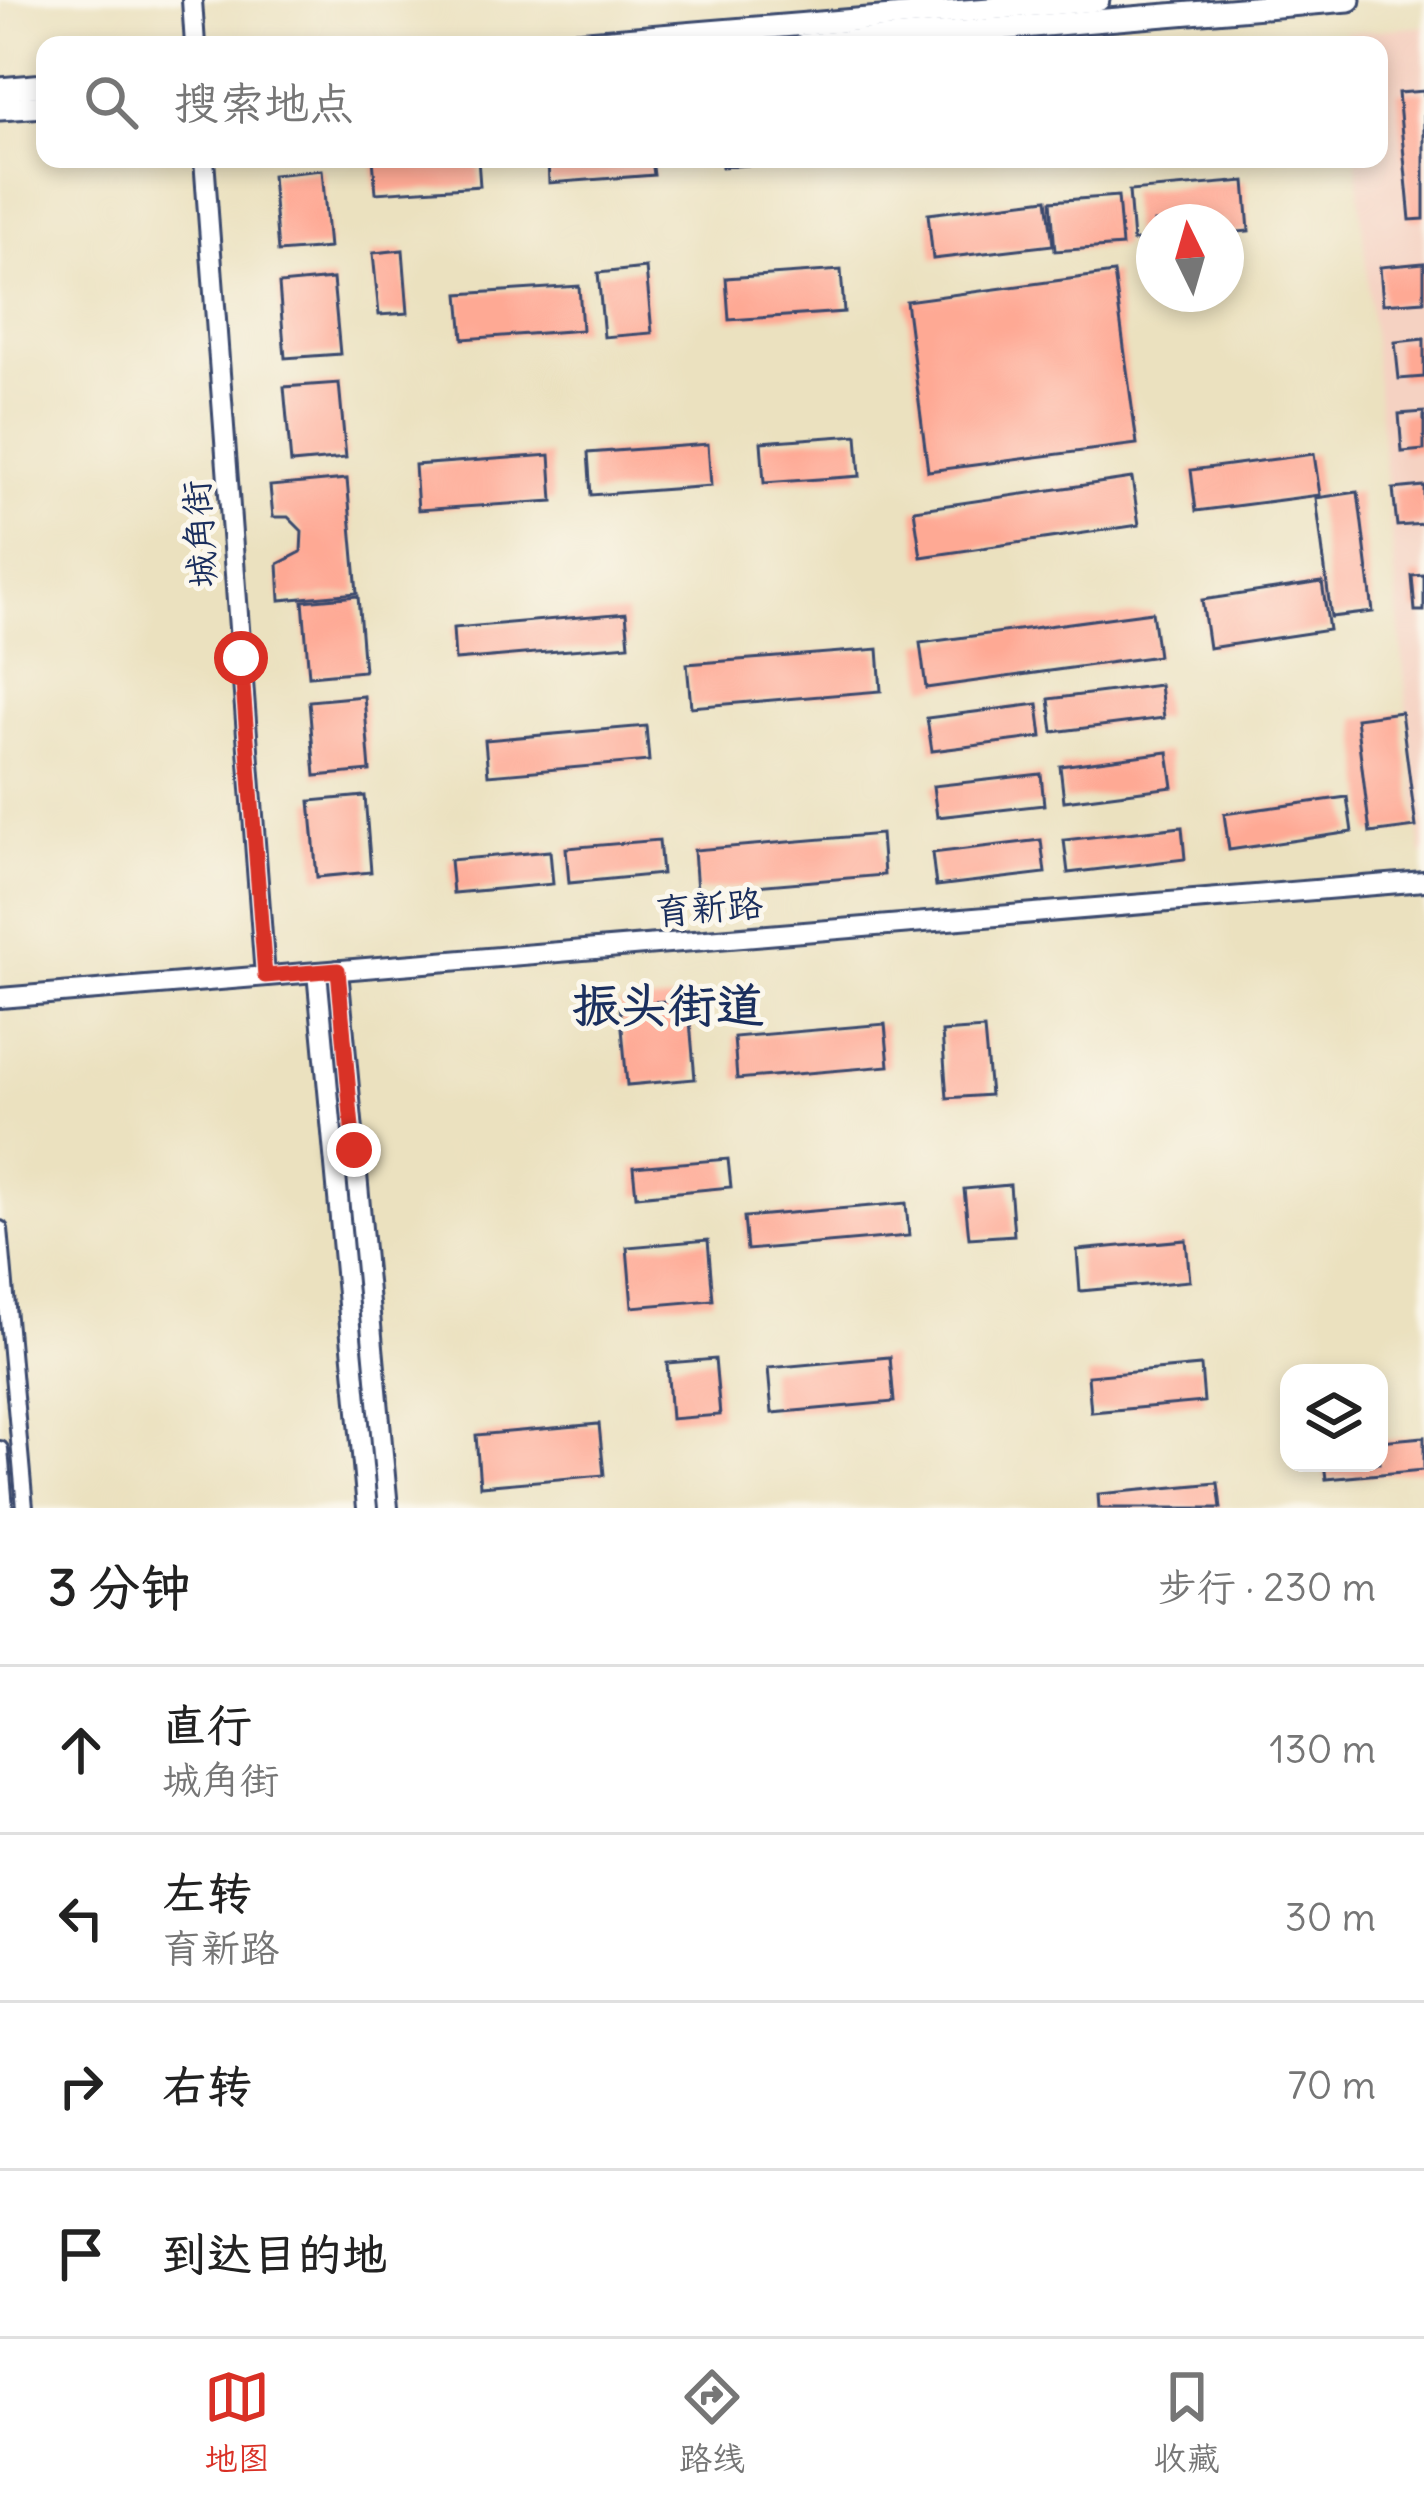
<!DOCTYPE html>
<html lang="zh">
<meta charset="utf-8">
<style>
:root{--surface:#fff;--page:#f2f2f2;--text:#222;--muted:#767676;--line:#e0e0e0;--accent:#d93025}
body{margin:0;font-family:Delius,"LXGW WenKai TC",sans-serif;background:var(--page);color:var(--text)}
.controls{position:absolute;right:36px;bottom:36px;display:grid;overflow:hidden;border-radius:24px;box-shadow:0 6px 18px #0003}
.controls button{width:108px;height:108px;display:grid;place-items:center;padding:0;border:0;border-bottom:3px solid var(--line);background:var(--surface);color:var(--text);font:60px sans-serif}
.compass{position:absolute;left:1136px;top:204px;width:108px;height:108px;border-radius:50%;background:var(--surface);box-shadow:0 6px 18px #0003;rotate:355deg}
.stop{position:absolute;width:36px;height:36px;margin:-27px;border:9px solid #d93025;border-radius:50%;background:#fff}
.stop.end{background:#d93025;border-color:#fff;box-shadow:0 3px 12px #0008}
.list{margin:0;padding:0;list-style:none}
h2{display:flex;justify-content:space-between;align-items:center;height:156px;margin:0;padding:0 48px;font-size:51px}
h2 small{font-size:39px;font-weight:400;color:var(--muted)}
.list li{display:grid;grid-template-columns:78px 1fr auto;gap:36px;align-items:center;box-sizing:border-box;height:168px;padding:0 48px;border-top:3px solid var(--line)}
.list b{display:block;font-size:45px;white-space:nowrap}
.list p{margin:0;font-size:39px;white-space:nowrap;color:var(--muted)}
.list em{font-size:39px;font-style:normal;color:var(--muted)}
.icon{flex:none;width:66px;height:66px;fill:none;stroke:currentColor;stroke-width:2;stroke-linecap:round;stroke-linejoin:round}
.map{position:relative;flex:none;width:1424px;height:1508px;overflow:hidden}
.search{position:absolute;background:var(--surface);box-shadow:0 6px 18px #0003;left:36px;right:36px;top:36px;height:132px;display:flex;align-items:center;gap:30px;box-sizing:border-box;padding:0 42px;border-radius:24px;color:var(--muted);font-size:45px}
.sheet{height:828px;background:var(--surface)}
nav{display:flex;justify-content:space-around;align-items:center;box-sizing:border-box;height:168px;border-top:3px solid var(--line);background:var(--surface);font-size:33px;color:var(--muted)}
nav a{display:grid;justify-items:center;gap:6px}
nav .on{color:var(--accent)}
.map>svg:first-child{display:block}
</style>
<div class="map">
<svg width="1424" height="1508" viewBox="0 0 1424 1508">
<rect width="100%" height="100%" fill="#fbf7ec"/>
<filter id="ink" filterUnits="userSpaceOnUse"><feTurbulence type="fractalNoise" baseFrequency=".00833" numOctaves="2"/><feDisplacementMap in="SourceGraphic" scale="24" xChannelSelector="R" yChannelSelector="G"/><feConvolveMatrix kernelMatrix="1 2 1 2 8 2 1 2 1" color-interpolation-filters="sRGB"/></filter>
<filter id="wash" filterUnits="userSpaceOnUse"><feTurbulence type="fractalNoise" baseFrequency=".004" numOctaves="4" result="noise"/><feDisplacementMap in="SourceGraphic" scale="48" xChannelSelector="R" yChannelSelector="G"/><feGaussianBlur stdDeviation="2.7" result="paint"/><feColorMatrix in="noise" values="0 0 0 0 0 0 0 0 0 0 0 0 0 0 0 0 0 1.4 0 .05"/><feComposite in="paint" operator="in"/></filter>
<g filter="url(#wash)">
<rect width="100%" height="100%" fill="#ebe1bf"/>
<path fill="#f5d2c2" d="M1424,26v828l-3,1 -65,-696h23v-114h-34l-1,-12z"/>
<g id="blocks">
<g fill="#fea994">
<path d="M1424,91v128l-14,1 -12,-127z"/>
<path d="M373,159h105l2,27 -104,7z"/>
<path d="M548,159h104l2,16 -105,8z"/>
<path d="M721,159h69v3l-68,5z"/>
<path d="M322,170l7,78 -51,4 -6,-77z"/>
<path d="M1245,181l4,50 -23,2v-11h-72v17l-21,2 -4,-50z"/>
<path d="M1118,196l4,50 -67,5 -4,-50z"/>
<path d="M1047,199l6,46 -120,14 -5,-45z"/>
<path d="M403,250l5,63 -29,2 -6,-62z"/>
<path d="M1424,263v38l-41,3 -3,-37z"/>
<path d="M646,268l6,65 -48,4 -6,-64z"/>
<path d="M841,270l3,42 -115,8 -3,-42z"/>
<path d="M1114,273l23,171 -209,27 -22,-170z"/>
<path d="M333,279l7,75 -55,4 -6,-74z"/>
<path d="M579,286l3,44 -119,9 -4,-45z"/>
<path d="M1424,339v38l-25,2 -4,-37z"/>
<path d="M339,383l7,75 -55,5 -7,-76z"/>
<path d="M1424,412v38l-22,2 -3,-38z"/>
<path d="M857,435l3,41 -96,7 -3,-41z"/>
<path d="M708,444l3,42 -120,9 -3,-42z"/>
<path d="M1314,454l6,41 -124,16 -5,-41z"/>
<path d="M550,455l3,46 -135,9 -3,-45z"/>
<path d="M1132,478l7,47 -218,32 -7,-47z"/>
<path d="M347,479l10,114 -77,7 -2,-36 23,-12 1,-21 -14,-14h-15l-3,-31z"/>
<path d="M1424,486v38l-27,2 -4,-37z"/>
<path d="M1358,492l15,120 -42,5 -15,-119z"/>
<path d="M1424,575v36h-9l-3,-35z"/>
<path d="M1322,582l7,48 -120,18 -7,-48z"/>
<path d="M358,596l6,75 -55,5 -6,-75z"/>
<path d="M1152,612l6,44 -232,32 -6,-45z"/>
<path d="M626,613l3,32 -174,15 -2,-32z"/>
<path d="M878,649l3,42 -190,16 -4,-43z"/>
<path d="M1160,685l4,33 -111,14 -4,-33z"/>
<path d="M364,696l6,75 -55,5 -6,-75z"/>
<path d="M1038,704l4,33 -110,14 -5,-33z"/>
<path d="M1401,712l15,115 -46,6 -14,-115z"/>
<path d="M646,726l3,35 -161,14 -3,-35z"/>
<path d="M1168,752l5,35 -109,14 -4,-35z"/>
<path d="M1041,774l3,31 -107,12 -4,-31z"/>
<path d="M365,796l6,76 -54,5 -7,-76z"/>
<path d="M1347,797l5,35 -123,18 -5,-36z"/>
<path d="M1182,827l3,32 -117,14 -4,-33z"/>
<path d="M881,834l3,41 -187,16 -3,-41z"/>
<path d="M659,840l3,34 -93,9 -3,-35z"/>
<path d="M1041,840l4,33 -109,13 -4,-33z"/>
<path d="M550,851l3,33 -100,9 -3,-33z"/>
<path d="M688,999l7,80 -68,6 -7,-80z"/>
<path d="M885,1024l4,42 -152,13 -3,-42z"/>
<path d="M984,1029l6,66 -43,3 -5,-66z"/>
<path d="M728,1159l3,28 -95,9 -3,-29z"/>
<path d="M1010,1185l4,50 -45,3 -5,-49z"/>
<path d="M906,1203l3,33 -162,14 -3,-33z"/>
<path d="M708,1240l5,60 -81,7 -5,-60z"/>
<path d="M1186,1240l4,41 -110,10 -3,-41z"/>
<path d="M890,1357l4,45 -122,11 -4,-45z"/>
<path d="M715,1359l5,56 -49,4 -4,-56z"/>
<path d="M1201,1366l3,36 -113,10 -3,-36z"/>
<path d="M599,1424l5,51 -124,11 -4,-51z"/>
<path d="M1424,1437v33l-98,9 -2,-16h55v-22z"/>
<path d="M1218,1483l3,25h-122l-1,-14z"/>
</g>
</g>
</g>
<g filter="url(#ink)">
<use href="#blocks" fill-opacity="0" stroke="#3a4a6d" stroke-width="3"/>
<g fill="none" stroke-linecap="round" stroke-linejoin="round">
<defs>
<g id="minor">
<path d="M0,1229l25,279"/>
<path d="M0,1449l5,59"/>
</g>
<g id="tertiary">
<path d="M192,0l3,45"/>
<path d="M204,159l61,817"/>
<path d="M338,970l50,538"/>
<path d="M317,972l50,536"/>
<path d="M0,998l1424,-117"/>
</g>
<g id="secondary">
<path d="M551,45l547,-45"/>
<path d="M804,45l545,-45"/>
<path d="M0,89l45,-4"/>
<path d="M0,109l45,-3"/>
</g>
</defs>
<use href="#minor" stroke="#3a4a6d" stroke-width="20"/>
<use href="#tertiary" stroke="#3a4a6d" stroke-width="24"/>
<use href="#secondary" stroke="#3a4a6d" stroke-width="27"/>
<use href="#minor" stroke="#fff" stroke-width="14"/>
<use href="#tertiary" stroke="#fff" stroke-width="18"/>
<use href="#secondary" stroke="#fff" stroke-width="21"/>
</g>
</g>
<g fill="none" stroke-linecap="round" stroke-linejoin="round" filter="url(#ink)">
<path stroke="#d93025" stroke-width="15" d="M241,658l24,318 73,-6 16,180"/>
</g>
<g text-anchor="middle" stroke-width="10" stroke-linejoin="round" paint-order="stroke">
<g font-size="36" fill="#1b2f5e" stroke="#fbf7ec">
<text transform="translate(199 534) rotate(-94)" y="13">城角街</text>
<text transform="translate(709 907) rotate(-5)" y="13">育新路</text>
</g>
<g font-size="48" font-weight="bold" fill="#1b2f5e" stroke="#fbf7ec">
<text x="668" y="1022">振头街道</text>
</g>
</g>
</svg>
<div class="controls">
<button><svg class="icon" aria-label="layers" viewBox="0 0 24 24"><path d="M12 4l9 5-9 5-9-5zM3 14l9 5 9-5"/></svg></button>
</div>
<svg class="compass" viewBox="-18 -18 36 36"><path d="M0-13l5 13h-10z" fill="#e53935"/><path d="M0 13l5-13h-10z" fill="#767676"/></svg>
<div class="stop" style="left:241px;top:658px"></div>
<div class="stop end" style="left:354px;top:1150px"></div>
<div class="search"><svg class="icon" aria-label="search" viewBox="0 0 24 24"><circle cx="10" cy="10" r="6"/><path d="M15 15l6 6"/></svg>搜索地点</div>
</div>
<section class="sheet">
<h2>3 分钟<small>步行 · 230 m</small></h2>
<ul class="list">
<li><svg class="icon" aria-label="ahead" viewBox="0 0 24 24"><path d="M12 20V5M6 11l6-6 6 6"/></svg><div><b>直行</b><p>城角街</p></div><em>130 m</em></li>
<li><svg class="icon" aria-label="left" viewBox="0 0 24 24"><path d="M17 20v-9H6M10 6l-5 5 5 5"/></svg><div><b>左转</b><p>育新路</p></div><em>30 m</em></li>
<li><svg class="icon" aria-label="right" viewBox="0 0 24 24"><path d="M7 20v-9h11M14 6l5 5-5 5"/></svg><div><b>右转</b></div><em>70 m</em></li>
<li><svg class="icon" aria-label="arrive" viewBox="0 0 24 24"><path d="M6 21V4h12l-3 4 3 4H6"/></svg><div><b>到达目的地</b></div></li>
</ul>
</section>
<nav>
<a class="on"><svg class="icon" aria-label="map" viewBox="0 0 24 24"><path d="M3 6l6-2 6 2 6-2v14l-6 2-6-2-6 2zM9 4v14M15 6v14"/></svg>地图</a>
<a><svg class="icon" aria-label="directions" viewBox="0 0 24 24"><path d="M12 3l9 9-9 9-9-9zM9 14v-3h6M13 9l2 2-2 2"/></svg>路线</a>
<a><svg class="icon" aria-label="saved" viewBox="0 0 24 24"><path d="M7 4h10v16l-5-4-5 4z"/></svg>收藏</a>
</nav>
